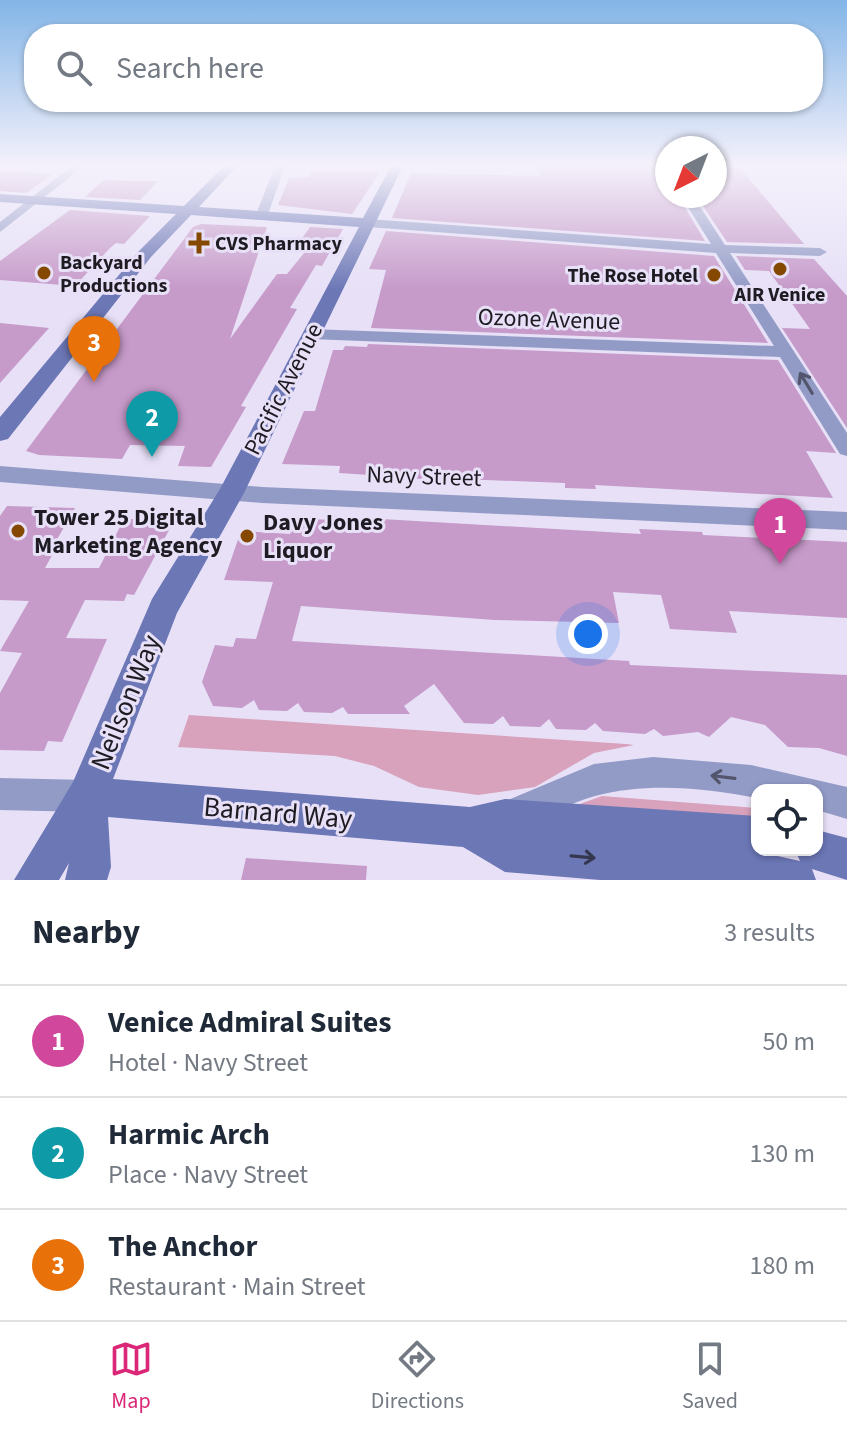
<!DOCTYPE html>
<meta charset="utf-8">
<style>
:root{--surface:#fff;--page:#f6f6f7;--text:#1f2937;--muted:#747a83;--line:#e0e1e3;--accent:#db2777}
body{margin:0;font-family:"Source Sans 3",sans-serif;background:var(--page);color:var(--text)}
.controls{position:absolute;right:24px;bottom:24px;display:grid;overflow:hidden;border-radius:16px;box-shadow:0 2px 6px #0004}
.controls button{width:72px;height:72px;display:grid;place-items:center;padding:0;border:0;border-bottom:2px solid var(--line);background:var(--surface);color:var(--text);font:40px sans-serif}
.compass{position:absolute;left:655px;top:136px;width:72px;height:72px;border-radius:50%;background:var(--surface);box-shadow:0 2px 6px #0004;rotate:222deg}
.you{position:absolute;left:588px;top:634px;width:28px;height:28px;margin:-20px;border:6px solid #fff;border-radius:50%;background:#1a73e8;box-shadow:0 0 0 12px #1a73e833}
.badge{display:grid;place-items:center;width:52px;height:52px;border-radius:50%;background:var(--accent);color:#fff;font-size:26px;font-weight:700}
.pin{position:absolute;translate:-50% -66px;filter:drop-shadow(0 2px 4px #0008)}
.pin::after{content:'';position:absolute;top:42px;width:28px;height:24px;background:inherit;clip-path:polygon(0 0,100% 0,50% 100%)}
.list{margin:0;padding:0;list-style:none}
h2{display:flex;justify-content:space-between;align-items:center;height:104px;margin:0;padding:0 32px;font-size:34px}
h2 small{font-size:26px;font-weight:400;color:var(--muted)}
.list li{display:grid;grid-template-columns:52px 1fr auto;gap:24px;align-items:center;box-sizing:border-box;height:112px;padding:0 32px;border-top:2px solid var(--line)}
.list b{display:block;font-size:30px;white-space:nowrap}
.list p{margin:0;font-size:26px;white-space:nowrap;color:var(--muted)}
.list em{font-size:26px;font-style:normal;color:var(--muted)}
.icon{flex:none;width:44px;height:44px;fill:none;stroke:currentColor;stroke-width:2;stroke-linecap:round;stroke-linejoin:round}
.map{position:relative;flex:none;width:847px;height:880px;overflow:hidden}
.search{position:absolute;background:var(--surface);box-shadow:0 2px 6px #0004;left:24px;right:24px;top:24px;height:88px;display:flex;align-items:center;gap:20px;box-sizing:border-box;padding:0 28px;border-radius:32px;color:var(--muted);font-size:30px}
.sheet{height:440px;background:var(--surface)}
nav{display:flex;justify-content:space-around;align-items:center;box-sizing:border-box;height:112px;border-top:2px solid var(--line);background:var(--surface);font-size:22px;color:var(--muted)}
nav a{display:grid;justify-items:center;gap:4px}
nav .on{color:var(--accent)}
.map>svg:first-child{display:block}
</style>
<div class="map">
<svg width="847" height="880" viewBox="0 0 847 880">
<rect width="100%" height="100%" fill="#e7e0f7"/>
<g fill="#d8a1bc">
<path d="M189,715l437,29 8,1 -40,8 -59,34 -57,8 -59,-8 -45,-21 -39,-10 -157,-9z"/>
<path d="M602,796l155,12v14l-180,-17z"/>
</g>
<g fill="#c69ac9">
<path d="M538,166h123l6,11v19h11l27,45 -313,-23 19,-45 129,3z"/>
<path d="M715,166h23l66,78 -77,-2 -30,-45h18z"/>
<path d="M0,170l53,4 -27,19 -26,-2z"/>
<path d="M312,170l67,1 1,1 -28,42 -74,-9 11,-27 20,-1z"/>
<path d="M104,180l26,1h28l-18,19 -55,-3z"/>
<path d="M70,210l80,6 -26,28 -8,-1 -7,6 -34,37 -75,-6v-19z"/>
<path d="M201,224l66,3 -37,112 47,-65h10l26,-32 -13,-1 10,-14 33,2 -21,37 -6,-1 -26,43 7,1 -56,97 5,1 -35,60 -33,-1 7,-20 -55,-1 -8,14 -83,-4 -13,-4 167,-224z"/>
<path d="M386,231l328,25 54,87 -397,-15 15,-58 -17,-1z"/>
<path d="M736,256l78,3 33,37v132l-65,-100 28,1 -41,-58 -24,-1z"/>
<path d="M0,323l49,5 -49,55z"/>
<path d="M368,344l410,16 58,93 -30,-2 27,47 -238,-13 1,4 -31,-1v-5l-79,-3 -117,-2 1,-3 -31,-2 1,-7 -58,-2 22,-53h11l18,-61h10l2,-4 22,1z"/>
<path d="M7,506l68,2 -23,40h4l-11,20h54l25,-49h9l4,-8h30l8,8 -41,76 -7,-1 -3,7 -39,-1 -19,38 41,1 -45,103 -14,-1 -4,10 -44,-1v-57l22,-40 -22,-2 29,-50 -29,-1v-84z"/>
<path d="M330,516l311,18 -2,-5 63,3 1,3 144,7v76l-118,-7 8,22 -67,-4 -9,-34 -48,-3 6,31 -124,-3 -194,-14 -9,35 337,20 1,4 217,10v81l-28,-8 -31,-1 -23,-22 -34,-8 -22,20 -11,-5 -35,4 -9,-7 -9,5 -42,-3 -8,-8 -9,7 -30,-1 -7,-10 -9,8 -30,-1 -7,-10 -10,8 -29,-1 -30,-39 -30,22 6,8h-62l-5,-7 -11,6 -28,-1 -6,-9 -11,8 -28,-1 -5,-10 -12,8 -29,-2 -11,-24 13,-37 18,2 3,-9 20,1 17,-57 -49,-2 17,-49 49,3 5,-16 35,2z"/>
<path d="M246,858l121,8 -1,14h-125z"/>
</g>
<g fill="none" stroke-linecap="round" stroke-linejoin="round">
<g fill="#929bc6" fill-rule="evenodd">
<path d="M72,166h12l-84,66v-10z"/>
<path d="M275,166h10l-18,51 -10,3 -2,-3z"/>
<path d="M681,196h12l32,49 95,3 7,4 -7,4 -90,-3 117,180v23l-7,-2 -60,-97 -470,-18 -8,-5 8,-5 464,17 -58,-93 -348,-26 -6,-4 6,-4 343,25z"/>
<path d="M0,466l262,21 585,25v18l-585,-27 -262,-21z"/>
<path d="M653,757l98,8 96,22v32l-30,-9v-20h-60v8c-52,-10 -110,-16 -162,-2 -26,7 -50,22 -75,33l-12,-5 -5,-12 5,-12 86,-36z"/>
<path d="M0,778l87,2 11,5 5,11 -5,11 -11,5 -87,-2z"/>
</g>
<path fill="#6c77b6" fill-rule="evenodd" d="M224,166h13l-38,41 164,11 28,-52h12l-159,327 -67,120 -64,166 357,28 35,-8 252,17v34h15l-8,3 36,8 -5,-11h22v-20l30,8v42l-35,-11 4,11h-216l-95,-8 -42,-25 -355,-30 3,50 -4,13h-42l4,-17 -10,17h-45l59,-98 79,-183 68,-110 139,-262 -168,-12 -40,42 -143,182 -8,2v-24l139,-166 37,-37 -176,-12v-8l184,12z"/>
</g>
<defs><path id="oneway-shaft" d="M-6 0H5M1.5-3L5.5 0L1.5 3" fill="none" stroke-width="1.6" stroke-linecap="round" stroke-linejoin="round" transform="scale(2)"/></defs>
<g stroke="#52556c">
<use href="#oneway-shaft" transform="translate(806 383) rotate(-121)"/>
<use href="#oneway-shaft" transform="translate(723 777) rotate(-173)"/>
</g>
<use stroke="#35374f" href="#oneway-shaft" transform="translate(583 857) rotate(5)"/>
<linearGradient id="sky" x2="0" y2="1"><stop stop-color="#83b5e7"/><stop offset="0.57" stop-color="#f4f1fb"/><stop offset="1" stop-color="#f4f1fb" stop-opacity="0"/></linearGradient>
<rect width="847" height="290" fill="url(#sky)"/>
<g fill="#844801" stroke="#e7e0f7" stroke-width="3">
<path d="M195 231h8v8h8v8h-8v8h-8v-8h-8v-8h8z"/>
<circle cx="780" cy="269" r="8"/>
<circle cx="44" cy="273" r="8"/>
<circle cx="714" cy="275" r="8"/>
<circle cx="18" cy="531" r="8"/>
<circle cx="247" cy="536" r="8"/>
</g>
<g text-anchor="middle" stroke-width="6" stroke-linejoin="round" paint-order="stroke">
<g font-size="20" font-weight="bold" fill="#1e1b23" stroke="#e7e0f7" text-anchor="start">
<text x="215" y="250">CVS Pharmacy</text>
<text x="60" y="269">Backyard<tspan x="60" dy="23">Productions</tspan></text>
<text x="698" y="282" text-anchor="end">The Rose Hotel</text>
<text x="780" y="301" text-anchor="middle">AIR Venice</text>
</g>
<g font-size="24" fill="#1e1b23" stroke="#e7e0f7">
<text transform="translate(549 319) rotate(2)" y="8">Ozone Avenue</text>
<text transform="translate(283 389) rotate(-63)" y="8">Pacific Avenue</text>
<text transform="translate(424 476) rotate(2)" y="8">Navy Street</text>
</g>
<g font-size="24" font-weight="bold" fill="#1e1b23" stroke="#e7e0f7" text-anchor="start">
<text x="34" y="525">Tower 25 Digital<tspan x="34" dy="28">Marketing Agency</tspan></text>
<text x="263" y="530">Davy Jones<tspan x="263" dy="28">Liquor</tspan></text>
</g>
<g font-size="28" fill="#1e1b23" stroke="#e7e0f7">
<text transform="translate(125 702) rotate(-68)" y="10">Neilson Way</text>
<text transform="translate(278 812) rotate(5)" y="10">Barnard Way</text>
</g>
</g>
</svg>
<div class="controls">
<button><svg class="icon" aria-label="locate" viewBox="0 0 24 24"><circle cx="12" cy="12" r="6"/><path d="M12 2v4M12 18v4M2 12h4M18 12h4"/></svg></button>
</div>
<svg class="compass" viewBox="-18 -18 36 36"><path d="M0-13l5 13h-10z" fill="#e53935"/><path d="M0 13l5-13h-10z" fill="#747a83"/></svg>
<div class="you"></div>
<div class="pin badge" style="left:780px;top:564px;background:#d1479c">1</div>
<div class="pin badge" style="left:152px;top:457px;background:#0f9aa8">2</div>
<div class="pin badge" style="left:94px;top:382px;background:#e8710a">3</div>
<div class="search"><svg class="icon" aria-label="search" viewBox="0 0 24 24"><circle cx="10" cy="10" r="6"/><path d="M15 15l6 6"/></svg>Search here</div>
</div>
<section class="sheet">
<h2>Nearby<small>3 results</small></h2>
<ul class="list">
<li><span class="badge" style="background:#d1479c">1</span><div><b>Venice Admiral Suites</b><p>Hotel · Navy Street</p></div><em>50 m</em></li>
<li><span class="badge" style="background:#0f9aa8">2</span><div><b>Harmic Arch</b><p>Place · Navy Street</p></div><em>130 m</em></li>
<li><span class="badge" style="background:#e8710a">3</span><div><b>The Anchor</b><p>Restaurant · Main Street</p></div><em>180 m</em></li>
</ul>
</section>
<nav>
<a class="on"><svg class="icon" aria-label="map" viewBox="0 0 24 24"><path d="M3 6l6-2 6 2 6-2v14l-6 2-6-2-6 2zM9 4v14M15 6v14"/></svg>Map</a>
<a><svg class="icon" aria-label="directions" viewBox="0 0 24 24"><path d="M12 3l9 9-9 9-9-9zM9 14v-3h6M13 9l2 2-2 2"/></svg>Directions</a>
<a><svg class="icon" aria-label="saved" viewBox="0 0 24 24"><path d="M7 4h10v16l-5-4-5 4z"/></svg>Saved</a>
</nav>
